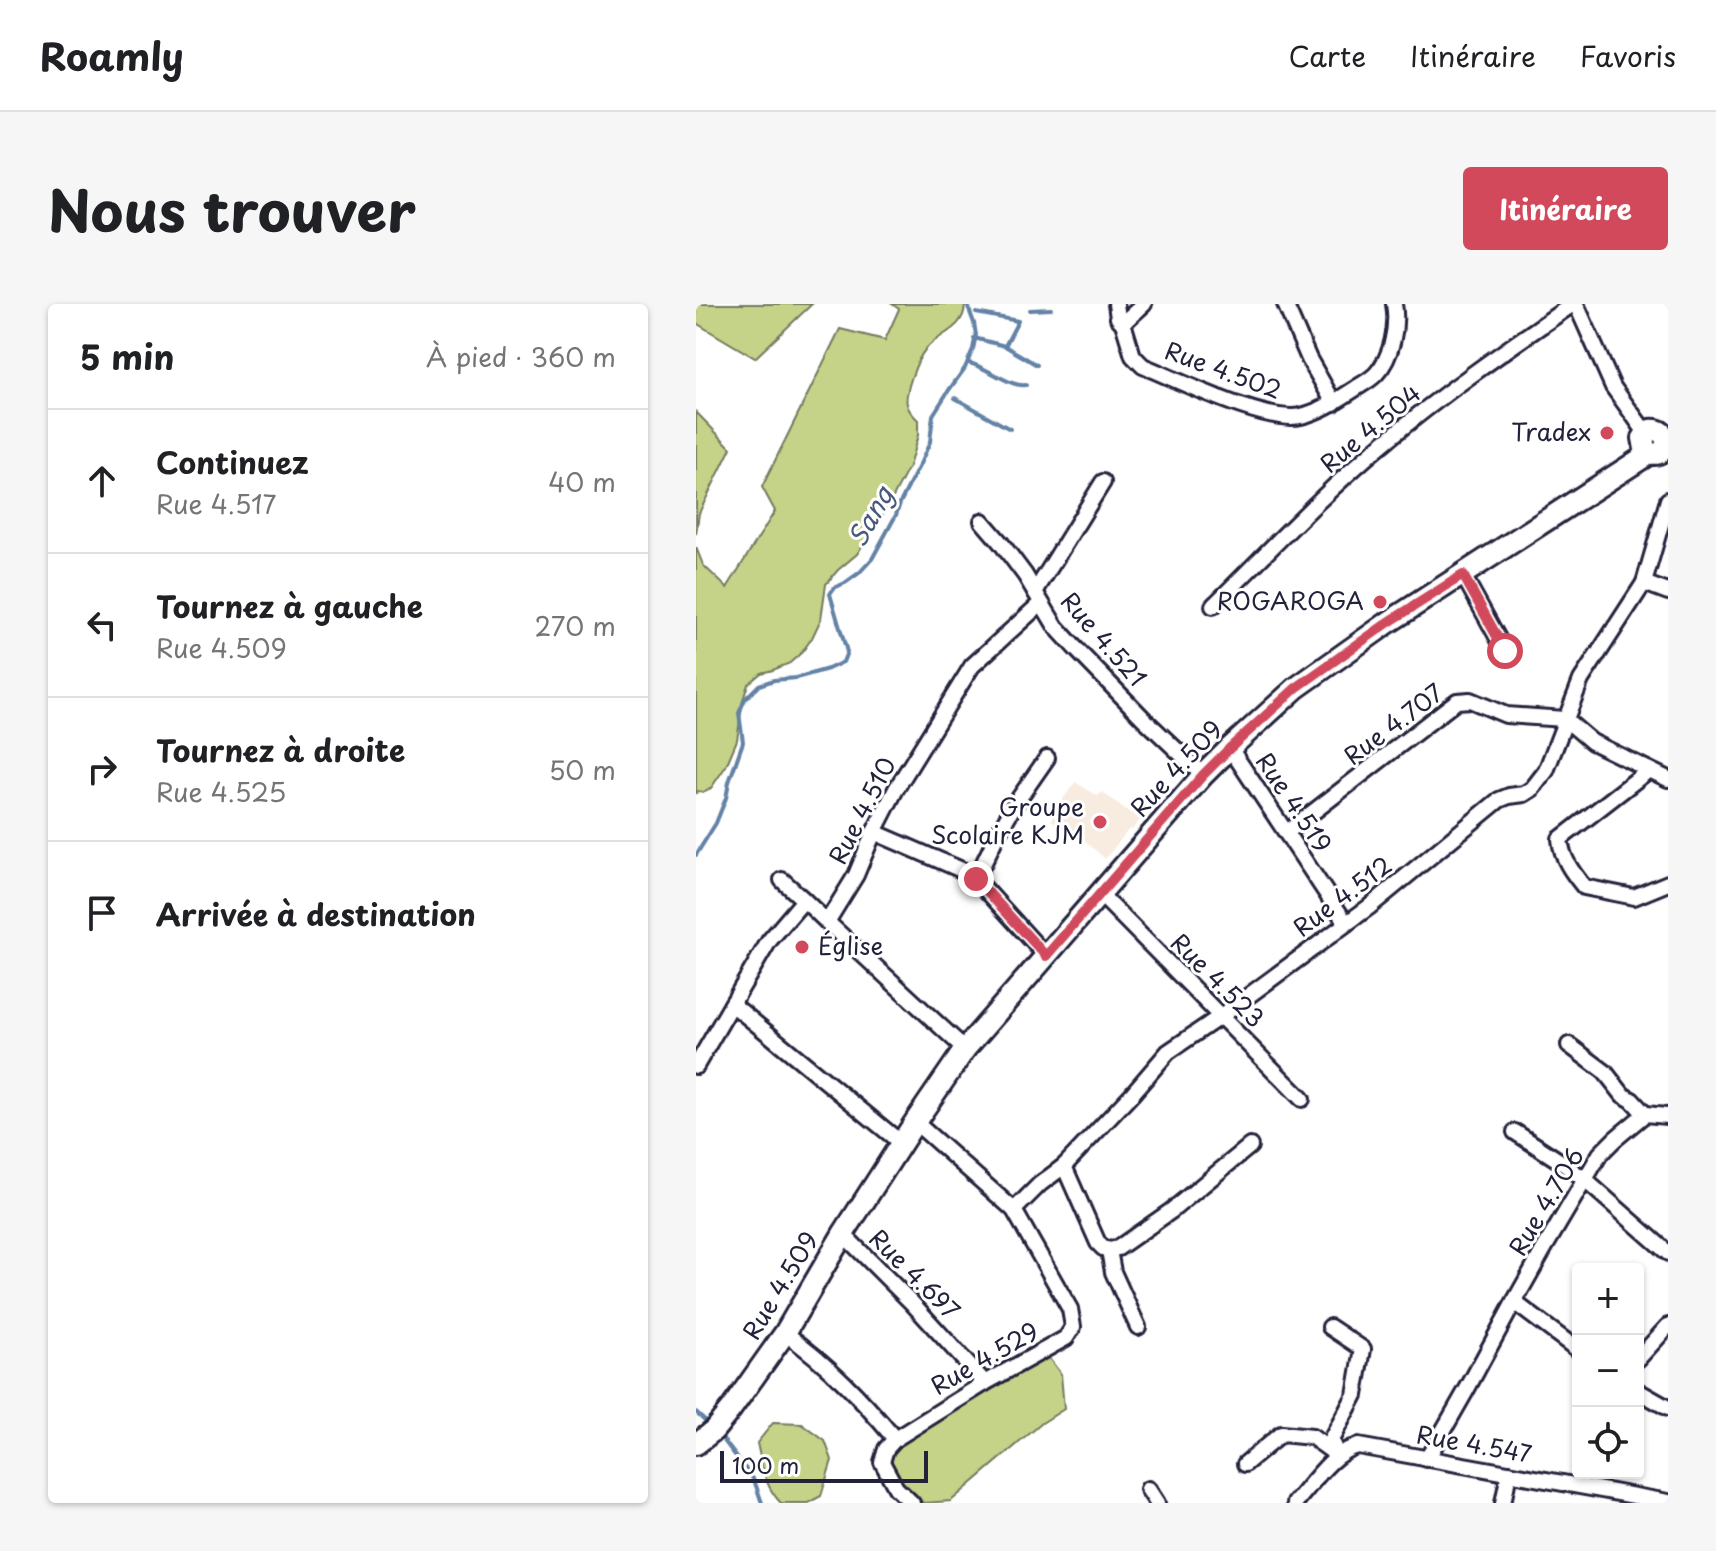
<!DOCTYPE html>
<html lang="fr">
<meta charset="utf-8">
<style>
:root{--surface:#fff;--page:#f6f6f6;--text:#202124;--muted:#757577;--line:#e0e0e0;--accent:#d1495b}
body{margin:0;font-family:"Playpen Sans",sans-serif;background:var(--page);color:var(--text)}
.controls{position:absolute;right:24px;bottom:24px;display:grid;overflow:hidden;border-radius:8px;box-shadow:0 2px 6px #0004}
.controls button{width:72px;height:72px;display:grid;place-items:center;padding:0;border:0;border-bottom:2px solid var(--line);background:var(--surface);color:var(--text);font:40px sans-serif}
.scale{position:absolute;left:24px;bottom:20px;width:208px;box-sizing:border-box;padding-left:8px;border:4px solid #22223b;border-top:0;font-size:22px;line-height:28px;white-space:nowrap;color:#22223b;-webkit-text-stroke:6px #fff;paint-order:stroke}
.stop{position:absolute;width:24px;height:24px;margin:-18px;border:6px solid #d1495b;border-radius:50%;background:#fff}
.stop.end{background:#d1495b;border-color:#fff;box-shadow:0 2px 8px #0008}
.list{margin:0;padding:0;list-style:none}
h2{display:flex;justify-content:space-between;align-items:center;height:104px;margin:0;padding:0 32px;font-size:34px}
h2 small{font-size:26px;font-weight:400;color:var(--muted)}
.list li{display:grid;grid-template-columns:52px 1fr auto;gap:24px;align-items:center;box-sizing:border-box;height:144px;padding:0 32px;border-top:2px solid var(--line)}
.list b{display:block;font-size:30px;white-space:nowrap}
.list p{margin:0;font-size:26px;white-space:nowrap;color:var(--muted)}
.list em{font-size:26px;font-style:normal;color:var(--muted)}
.icon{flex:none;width:44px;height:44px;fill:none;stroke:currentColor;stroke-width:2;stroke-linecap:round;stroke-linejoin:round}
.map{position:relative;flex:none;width:972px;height:1199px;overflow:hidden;border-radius:8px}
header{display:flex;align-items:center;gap:48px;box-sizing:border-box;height:112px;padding:0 40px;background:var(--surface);border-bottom:2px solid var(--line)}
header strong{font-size:38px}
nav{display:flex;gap:44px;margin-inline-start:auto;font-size:28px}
.intro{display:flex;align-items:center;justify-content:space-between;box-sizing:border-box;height:192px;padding:0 48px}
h1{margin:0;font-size:56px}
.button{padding:20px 36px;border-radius:8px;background:var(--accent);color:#fff;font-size:28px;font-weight:700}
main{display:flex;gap:48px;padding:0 48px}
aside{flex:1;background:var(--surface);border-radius:8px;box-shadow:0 2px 6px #0004}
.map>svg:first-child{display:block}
</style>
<header>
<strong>Roamly</strong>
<nav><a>Carte</a><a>Itinéraire</a><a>Favoris</a></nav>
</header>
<div class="intro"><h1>Nous trouver</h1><a class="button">Itinéraire</a></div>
<main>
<aside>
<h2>5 min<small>À pied · 360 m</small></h2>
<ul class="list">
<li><svg class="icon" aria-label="ahead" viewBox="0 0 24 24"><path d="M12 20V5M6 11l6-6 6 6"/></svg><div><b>Continuez</b><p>Rue 4.517</p></div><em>40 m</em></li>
<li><svg class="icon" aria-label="left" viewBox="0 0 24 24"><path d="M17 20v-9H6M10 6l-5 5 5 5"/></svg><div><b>Tournez à gauche</b><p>Rue 4.509</p></div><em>270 m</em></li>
<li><svg class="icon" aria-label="right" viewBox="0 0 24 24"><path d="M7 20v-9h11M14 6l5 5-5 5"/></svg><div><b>Tournez à droite</b><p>Rue 4.525</p></div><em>50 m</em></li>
<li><svg class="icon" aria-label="arrive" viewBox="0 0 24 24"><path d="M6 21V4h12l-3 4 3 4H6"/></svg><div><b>Arrivée à destination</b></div></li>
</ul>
</aside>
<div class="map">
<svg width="972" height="1199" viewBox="0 0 972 1199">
<rect width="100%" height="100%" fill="#fff"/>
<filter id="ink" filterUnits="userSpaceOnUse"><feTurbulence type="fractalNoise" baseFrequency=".0125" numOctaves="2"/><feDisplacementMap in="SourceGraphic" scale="16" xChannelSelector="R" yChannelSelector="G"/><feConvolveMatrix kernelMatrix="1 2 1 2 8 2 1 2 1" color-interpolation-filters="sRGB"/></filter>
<g filter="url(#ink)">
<path fill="#f8ece0" d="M379,478l23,14 4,-4 38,28 -8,10 -3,-1 -24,30 -35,-32 -11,-7 -3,3 -5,-3 2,-3 -1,-2z"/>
<g fill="#c4d387" stroke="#737a61" stroke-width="2">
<path d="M0,0h116l-57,54 -59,-35z"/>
<path d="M196,0h73c0,26 -27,29 -40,46 -8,9 -21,44 -18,54 1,7 7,12 11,16v15l-9,32 -19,36 -33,51 -19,16 -12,14 -5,35 -9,19 -10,14 -12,11 -17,7 -12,3 -13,11 -5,16 -6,40 -11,26 -15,22 -7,4 -7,-1 -1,3v-247l7,18 24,23 48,-77 -13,-24 78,-158 45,11 14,-31z"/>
<path d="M0,108l35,36 -32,65 -3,21z"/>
<path d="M352,1053l13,17 3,35 -22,14 -91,78 -27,2 -16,-12 -18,-23 1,-16 23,-18z"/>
<path d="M77,1119l29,1 23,17 7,19 -11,36 -13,7h-27c-17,-17 -19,-38 -24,-60z"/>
</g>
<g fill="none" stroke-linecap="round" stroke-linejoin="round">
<g stroke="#6382a5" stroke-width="4">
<path d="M334,6l21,-1"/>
<path d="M280,9l42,8 -13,25"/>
<path d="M278,34l31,8 32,19"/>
<path d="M273,59c18,4 40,24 57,22"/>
<path d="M259,94l55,31"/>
<path d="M0,551l20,-32 10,-25 3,-16 14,-40 -4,-29 6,-14 14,-14 15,-5 22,-2 32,-9 15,-7 4,-10 -17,-58 4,-6 11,-5 14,-10 13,-14 24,-44 4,-12 20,-39 10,-22 3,-27 16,-25 16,-22 8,-19 3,-14 -2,-12 -7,-19"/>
<path d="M0,1108l13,12"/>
<path d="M22,1129l36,47 8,23"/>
</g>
<defs>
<g id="street">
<path d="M420,0l2,14 5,5"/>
<path d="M448,0l-21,19 10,33 10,10c35,14 124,58 158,50 22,-5 41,-19 60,-31 5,-3 11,-7 15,-11 16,-17 22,-48 18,-70"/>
<path d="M589,0l24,55 25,44"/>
<path d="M880,0l37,83 33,46"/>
<path d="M972,196l-24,83 24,9"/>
<path d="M286,217l19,22 24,32 31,52 22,24 65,67 60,57"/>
<path d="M767,271l42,76"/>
<path d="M339,288l68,-110"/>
<path d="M517,302c55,-54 108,-111 168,-161 61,-51 126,-96 192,-141"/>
<path d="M534,444l116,175"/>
<path d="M953,466l-89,69c2,20 12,33 24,48l50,10 34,-14"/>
<path d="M178,528l90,39 12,8 70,77"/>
<path d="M590,529l163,-126 8,-6 13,-1 36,15 59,4 27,23 76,37"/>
<path d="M280,575l22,-46 17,-29 32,-46"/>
<path d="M86,576l22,20"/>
<path d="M404,590l202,205"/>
<path d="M131,618l138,127"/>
<path d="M36,700l37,-63 35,-41 23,22 29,-47 18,-43 22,-43 76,-123 69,-63"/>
<path d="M873,741l36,27 18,23 9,5 13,14"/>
<path d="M0,762l36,-62 169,139"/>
<path d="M819,828l46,30 24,18 83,73"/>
<path d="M368,862l34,77 5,5 6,2 4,22 25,55"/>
<path d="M318,906l26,-26 24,-18 68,-72 36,-42 53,-36 148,-109 130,-107 10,-4 15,-2 8,-5 14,-18 35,-91 63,-97"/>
<path d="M147,930l69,69 73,80"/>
<path d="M413,946l9,-2 53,-37 79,-65"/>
<path d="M818,998l31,-55 55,-93 15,-15 30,-25 22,2"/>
<path d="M89,1029c44,32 75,64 110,106l-9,10 -4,13 14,26 16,15"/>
<path d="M942,1055l30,-33"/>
<path d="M942,1087l30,17"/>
<path d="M199,1135l90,-56 81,-45 7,-11 -3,-18 -56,-99 -99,-88"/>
<path d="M731,1155l40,-70 47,-87 64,48"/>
<path d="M549,1160l36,-30 31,3 25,18 -6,-15 24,-45 8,-46 -33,-22"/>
<path d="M452,1185l9,14"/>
<path d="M599,1199c17,-19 38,-52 63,-57l310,56"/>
<path d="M807,1199l6,-30"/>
</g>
<path id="secondary" d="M0,1140l18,-14 17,-21 54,-76 58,-99 72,-112 50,-73 238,-274 27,-27 66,-60 93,-66 261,-169c9,3 15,-3 17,-11 -3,-9 -8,-13 -17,-12l-7,8 2,11 5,4"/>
</defs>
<use href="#street" stroke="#22223b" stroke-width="20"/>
<use href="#secondary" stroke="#22223b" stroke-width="26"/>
<use href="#street" stroke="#fff" stroke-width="14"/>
<use href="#secondary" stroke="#fff" stroke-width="20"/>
</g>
</g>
<g fill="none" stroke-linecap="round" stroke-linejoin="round" filter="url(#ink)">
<path stroke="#d1495b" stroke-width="10" d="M280,575l70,77 157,-181 27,-27 66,-60 93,-66 74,-47 42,76"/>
</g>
<g fill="#d1495b" stroke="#fff" stroke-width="3">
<circle cx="911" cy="129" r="8"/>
<circle cx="684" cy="298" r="8"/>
<circle cx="404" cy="518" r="8"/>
<circle cx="106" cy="643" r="8"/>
</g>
<g text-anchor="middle" stroke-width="6" stroke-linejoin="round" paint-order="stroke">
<g font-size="24" fill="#22223b" stroke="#fff">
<text transform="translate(527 67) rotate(20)" y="8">Rue 4.502</text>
<text transform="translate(675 125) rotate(-40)" y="8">Rue 4.504</text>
<text transform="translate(407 336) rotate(49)" y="8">Rue 4.521</text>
<text transform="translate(698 421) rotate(-37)" y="8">Rue 4.707</text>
<text transform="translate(481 465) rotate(-47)" y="8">Rue 4.509</text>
<text transform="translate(597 499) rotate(56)" y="8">Rue 4.519</text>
<text transform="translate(167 507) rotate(-63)" y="8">Rue 4.510</text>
<text transform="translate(647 593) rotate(-37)" y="8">Rue 4.512</text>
<text transform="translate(521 677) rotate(45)" y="8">Rue 4.523</text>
<text transform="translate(851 898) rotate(-59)" y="8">Rue 4.706</text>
<text transform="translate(218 971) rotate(45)" y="8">Rue 4.697</text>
<text transform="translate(85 982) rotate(-59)" y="8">Rue 4.509</text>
<text transform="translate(289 1055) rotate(-30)" y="8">Rue 4.529</text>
<text transform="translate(778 1141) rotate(10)" y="8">Rue 4.547</text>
</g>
<g font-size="24" fill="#22223b" stroke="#fff" text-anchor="end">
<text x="895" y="137">Tradex</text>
<text x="668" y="306">ROGAROGA</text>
<text x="388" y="512">Groupe<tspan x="388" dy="28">Scolaire KJM</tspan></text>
<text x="122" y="651" text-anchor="start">Église</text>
</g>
<g font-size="26" font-style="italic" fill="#485a79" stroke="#fff">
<text transform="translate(175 213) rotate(-61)" y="9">Sang</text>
</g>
</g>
</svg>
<div class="controls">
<button>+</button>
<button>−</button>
<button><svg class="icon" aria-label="locate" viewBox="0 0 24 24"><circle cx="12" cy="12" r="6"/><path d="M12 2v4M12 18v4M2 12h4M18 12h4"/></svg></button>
</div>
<div class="scale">100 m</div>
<div class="stop" style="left:809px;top:347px"></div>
<div class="stop end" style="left:280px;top:575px"></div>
</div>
</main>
